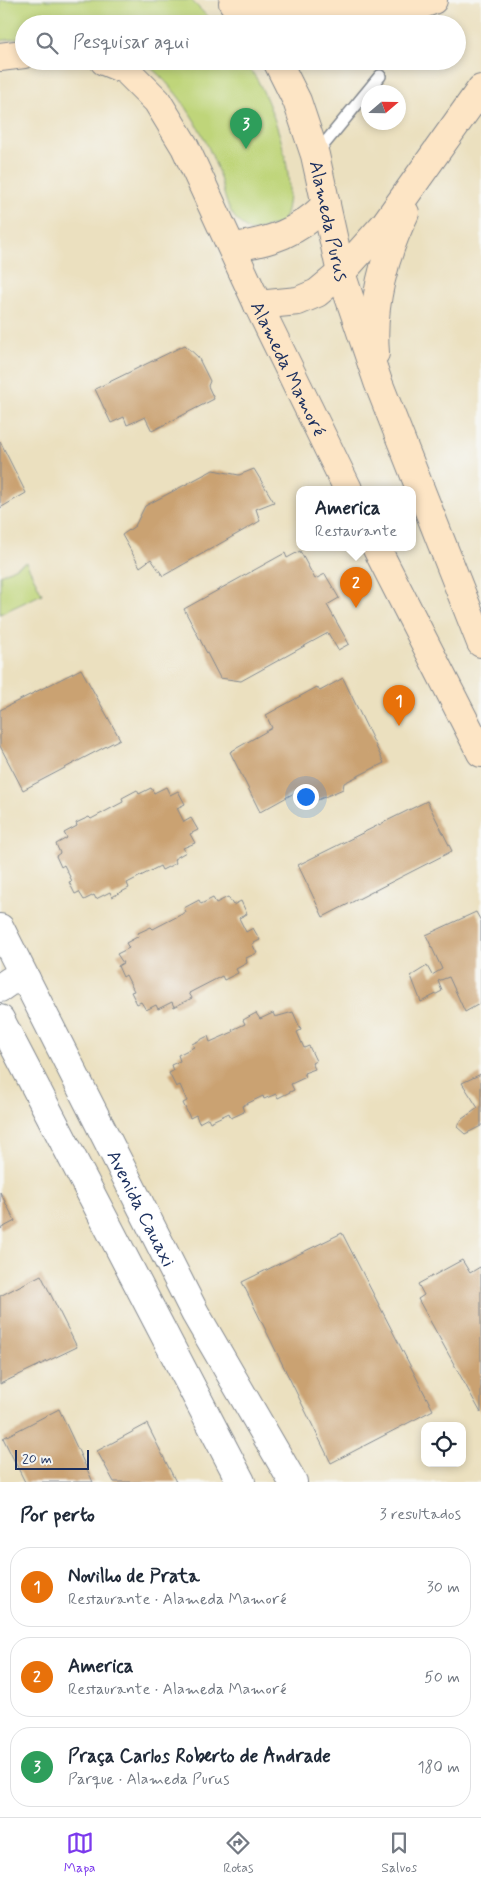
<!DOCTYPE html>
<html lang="pt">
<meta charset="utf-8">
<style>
:root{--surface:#fff;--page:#f2f2f3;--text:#1f2937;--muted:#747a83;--line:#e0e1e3;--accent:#7c3aed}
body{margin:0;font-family:Mynerve,sans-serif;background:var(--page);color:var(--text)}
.controls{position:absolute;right:15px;bottom:15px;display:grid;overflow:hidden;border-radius:10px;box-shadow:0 2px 8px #0003}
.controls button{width:45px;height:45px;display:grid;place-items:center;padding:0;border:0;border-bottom:1px solid var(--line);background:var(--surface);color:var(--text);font:25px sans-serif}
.compass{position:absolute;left:361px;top:85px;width:45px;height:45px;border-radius:50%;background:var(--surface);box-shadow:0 2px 8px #0003;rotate:70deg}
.scale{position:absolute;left:15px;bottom:12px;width:74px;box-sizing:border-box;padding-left:5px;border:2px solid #1b2f5e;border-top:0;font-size:14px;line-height:18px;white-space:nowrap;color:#1b2f5e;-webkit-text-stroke:4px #f6f6f2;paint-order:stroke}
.you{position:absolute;left:305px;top:796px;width:18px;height:18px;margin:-12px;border:4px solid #fff;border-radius:50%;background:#1a73e8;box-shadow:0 0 0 8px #1a73e833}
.badge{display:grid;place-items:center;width:32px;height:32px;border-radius:50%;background:var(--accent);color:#fff;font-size:16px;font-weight:700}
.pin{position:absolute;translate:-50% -41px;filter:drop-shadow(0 1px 2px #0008)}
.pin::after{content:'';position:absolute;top:26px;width:18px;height:15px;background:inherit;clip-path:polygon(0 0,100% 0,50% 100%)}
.popup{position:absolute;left:296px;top:486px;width:120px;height:65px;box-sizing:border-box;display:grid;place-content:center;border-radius:10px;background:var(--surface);filter:drop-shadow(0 1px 4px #0005);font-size:16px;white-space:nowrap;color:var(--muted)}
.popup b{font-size:19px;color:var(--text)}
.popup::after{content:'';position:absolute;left:50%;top:100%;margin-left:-10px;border:10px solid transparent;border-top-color:var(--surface)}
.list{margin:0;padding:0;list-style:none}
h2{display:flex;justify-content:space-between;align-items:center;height:65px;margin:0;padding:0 20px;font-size:21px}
h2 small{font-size:16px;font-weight:400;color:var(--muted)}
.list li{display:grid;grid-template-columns:32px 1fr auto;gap:15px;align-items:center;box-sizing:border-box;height:80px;margin:0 10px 10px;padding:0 10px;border:1px solid var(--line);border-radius:20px}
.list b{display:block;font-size:19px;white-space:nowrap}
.list p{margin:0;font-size:16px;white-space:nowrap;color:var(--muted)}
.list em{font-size:16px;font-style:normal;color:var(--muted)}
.icon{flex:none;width:28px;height:28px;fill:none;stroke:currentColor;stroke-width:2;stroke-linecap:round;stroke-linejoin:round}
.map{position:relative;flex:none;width:481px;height:1482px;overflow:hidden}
.search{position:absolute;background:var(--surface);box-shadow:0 2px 8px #0003;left:15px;right:15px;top:15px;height:55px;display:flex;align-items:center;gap:12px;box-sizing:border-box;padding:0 18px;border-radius:28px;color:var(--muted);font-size:19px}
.sheet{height:335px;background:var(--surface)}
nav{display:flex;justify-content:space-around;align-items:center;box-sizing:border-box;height:70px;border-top:1px solid var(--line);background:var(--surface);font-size:14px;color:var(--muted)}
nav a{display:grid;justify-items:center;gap:2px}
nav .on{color:var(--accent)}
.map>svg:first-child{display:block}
</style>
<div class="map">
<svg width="481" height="1482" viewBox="0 0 481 1482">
<rect width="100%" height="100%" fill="#f6f6f2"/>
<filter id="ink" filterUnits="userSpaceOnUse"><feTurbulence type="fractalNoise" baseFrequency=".02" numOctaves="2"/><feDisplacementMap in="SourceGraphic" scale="10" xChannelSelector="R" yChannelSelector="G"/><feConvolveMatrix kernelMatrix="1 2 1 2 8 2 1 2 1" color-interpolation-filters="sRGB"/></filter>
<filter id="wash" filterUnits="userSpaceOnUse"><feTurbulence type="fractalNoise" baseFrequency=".0096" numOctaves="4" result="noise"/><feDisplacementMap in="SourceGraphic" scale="20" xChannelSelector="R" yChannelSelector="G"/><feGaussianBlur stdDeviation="1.12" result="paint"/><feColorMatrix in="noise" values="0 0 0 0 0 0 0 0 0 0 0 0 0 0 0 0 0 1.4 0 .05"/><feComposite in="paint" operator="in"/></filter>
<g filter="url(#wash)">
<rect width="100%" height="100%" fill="#ebe0bf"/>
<g fill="#bfd57a" stroke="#6d826c">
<path d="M0,0h191l24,24h-191v13l-24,4z"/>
<path d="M142,61h102c6,8 13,17 17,26 16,33 40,102 21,136l-31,9c-30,-20 -24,-40 -36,-69 -15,-38 -39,-78 -73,-102z"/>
<path d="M26,562l16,32 -42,20v-39z"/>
</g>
<g id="blocks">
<g fill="#caa272">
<path d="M185,345l13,12 12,24 -2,5 6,13 -62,32 -7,-14 -18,8 -3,-8 -13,6 -16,-34z"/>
<path d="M0,441l26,52 -26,15z"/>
<path d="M254,469l20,33 -18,7 4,12 -97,55 -12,-17 -11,8 -18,-32 13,-9 10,-20 68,-36 26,5z"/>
<path d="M300,551l15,28 10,-5 14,24 -12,7 22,39 -11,6 -10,-17 -87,48 -21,-3 -36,-69 101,-56 2,5z"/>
<path d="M81,669l39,70 -97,51 -23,-44v-36z"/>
<path d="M343,678l41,85 -40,20 -1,6 -30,13 -8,-15 -45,25 -30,-60 42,-24 -6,-13 51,-28 3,4z"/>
<path d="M166,787l4,8 8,-4 7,13 -8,4 7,14 7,-4 7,12 -8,4 5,9 -12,5 3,4 -12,7 2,4 -14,7 -2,-4 -33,17 2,5 -17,9 -2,-5 -14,7 -2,-4 -10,5 -5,-8 -4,2 -6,-12 3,-1 -8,-16 -3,2 -5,-11 4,-3 -4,-9 11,-6 -3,-5 13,-7 -1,-3 13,-6 2,2 32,-17 -1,-4 15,-8 2,4 12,-6 3,5z"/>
<path d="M427,801l25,50 -129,66 -25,-52z"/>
<path d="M228,897l5,8 8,-4 6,13 -8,4 7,14 7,-4 7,12 -8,4 5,9 -11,5 1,5 -11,6 2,4 -14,7 -2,-4 -33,17 3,5 -18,9 -2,-5 -14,7 -2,-4 -10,5 -5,-8 -4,2 -6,-12 3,-1 -8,-16 -3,2 -5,-11 5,-3 -6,-9 12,-6 -3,-5 13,-7 -1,-3 13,-6 2,2 33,-17 -2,-4 15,-8 2,4 12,-6 3,5z"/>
<path d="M476,912l5,9v82l-16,9 -16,-35 -11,4 4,10 -21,11 -10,-26 16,-10 5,9 10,-6 -16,-34z"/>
<path d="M293,1012l8,18 -4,2 7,16 5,-2 7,15 -4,2 3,6 -11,4 2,4 -15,7 3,6 -16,8 -2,-4 -12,5 -1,-3 -21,10 2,6 -13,6 -2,-5 -19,9 -2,-4 -9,5 -3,-8 -6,3 -7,-15 4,-2 -7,-16 -4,2 -7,-14 4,-2 -2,-6 9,-4 -2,-6 16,-8 -2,-3 16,-8 2,6 23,-10 -1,-2 13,-6 -2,-4 13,-7 4,6 13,-6 2,4z"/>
<path d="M481,1074v52l-16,8 -8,-7 5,-8 16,-11 -16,-25z"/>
<path d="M0,1192l15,29 -15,8z"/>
<path d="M342,1233l91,177 -102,53 -89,-181z"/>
<path d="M462,1260l8,13 10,-6 1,2v144l-63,-114 6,-4 -6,-11z"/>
<path d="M41,1275l36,72 -77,37v-88z"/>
<path d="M59,1409l34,73h-68l-22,-44z"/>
<path d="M147,1424l29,58h-62l-17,-31z"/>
</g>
</g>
</g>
<g filter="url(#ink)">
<use href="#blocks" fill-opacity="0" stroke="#83888e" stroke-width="1"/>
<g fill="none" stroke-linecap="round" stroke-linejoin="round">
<defs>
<path id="service" d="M316,154l64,-78"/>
<g id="tertiary">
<path id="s1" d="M0,928l195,385 98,169"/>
<path d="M0,988l10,-7 16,-2"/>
<path d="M0,1019l241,463"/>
</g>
<g id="secondary">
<path d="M233,3l136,8 54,-7 10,-4"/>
<path d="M0,57l24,-3"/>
<path id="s2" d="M104,61l22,9 31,31 28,46 73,158 90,184"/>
<path id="s3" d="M277,61l20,40 18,54 26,118 37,109 103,261"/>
<path d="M232,247c39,-5 65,-14 94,-42"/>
<path d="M258,305l40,-4 19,-8 24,-20 44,-49 96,-135"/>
<path d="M375,353c-4,-47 9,-98 30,-140"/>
<path d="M376,547l105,206"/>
</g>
</defs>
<use href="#service" stroke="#83888e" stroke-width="14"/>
<use href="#tertiary" stroke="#83888e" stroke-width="30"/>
<use href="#secondary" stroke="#83888e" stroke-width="30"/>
<use href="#service" stroke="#fff" stroke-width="11"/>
<use href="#tertiary" stroke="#fff" stroke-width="28"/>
<use href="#secondary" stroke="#fde5c5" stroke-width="28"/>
</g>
</g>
<g text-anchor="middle" stroke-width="4" stroke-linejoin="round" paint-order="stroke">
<g font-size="19" fill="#1b2f5e" stroke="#f6f6f2">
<text dy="7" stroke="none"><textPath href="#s3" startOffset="169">Alameda Purus</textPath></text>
<text dy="7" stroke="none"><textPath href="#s2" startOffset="366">Alameda Mamoré</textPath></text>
<text dy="7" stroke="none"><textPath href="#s1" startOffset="314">Avenida Cauaxi</textPath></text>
</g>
</g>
</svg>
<div class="controls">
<button><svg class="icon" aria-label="locate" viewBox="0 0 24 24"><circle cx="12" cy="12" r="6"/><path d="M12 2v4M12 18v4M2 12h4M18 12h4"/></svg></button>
</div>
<svg class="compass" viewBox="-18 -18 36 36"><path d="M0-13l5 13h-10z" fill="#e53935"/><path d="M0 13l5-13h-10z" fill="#747a83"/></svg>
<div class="scale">20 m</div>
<div class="you"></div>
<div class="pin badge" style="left:399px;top:726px;background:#e8710a">1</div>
<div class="pin badge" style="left:356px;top:608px;background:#e8710a">2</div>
<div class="popup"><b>America</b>Restaurante</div>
<div class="pin badge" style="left:246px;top:149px;background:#2e9e5b">3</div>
<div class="search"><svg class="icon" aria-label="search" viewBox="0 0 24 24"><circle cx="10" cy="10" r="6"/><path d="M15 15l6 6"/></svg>Pesquisar aqui</div>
</div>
<section class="sheet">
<h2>Por perto<small>3 resultados</small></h2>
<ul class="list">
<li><span class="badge" style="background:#e8710a">1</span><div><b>Novilho de Prata</b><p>Restaurante · Alameda Mamoré</p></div><em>30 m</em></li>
<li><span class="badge" style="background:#e8710a">2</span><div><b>America</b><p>Restaurante · Alameda Mamoré</p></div><em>50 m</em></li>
<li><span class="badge" style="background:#2e9e5b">3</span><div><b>Praça Carlos Roberto de Andrade</b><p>Parque · Alameda Purus</p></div><em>180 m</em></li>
</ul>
</section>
<nav>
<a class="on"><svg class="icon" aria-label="map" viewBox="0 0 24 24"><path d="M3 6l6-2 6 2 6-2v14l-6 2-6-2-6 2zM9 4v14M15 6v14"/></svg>Mapa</a>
<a><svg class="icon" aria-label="directions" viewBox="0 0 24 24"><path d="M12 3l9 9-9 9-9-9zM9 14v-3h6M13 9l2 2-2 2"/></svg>Rotas</a>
<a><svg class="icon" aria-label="saved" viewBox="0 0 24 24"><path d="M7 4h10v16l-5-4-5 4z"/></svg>Salvos</a>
</nav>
